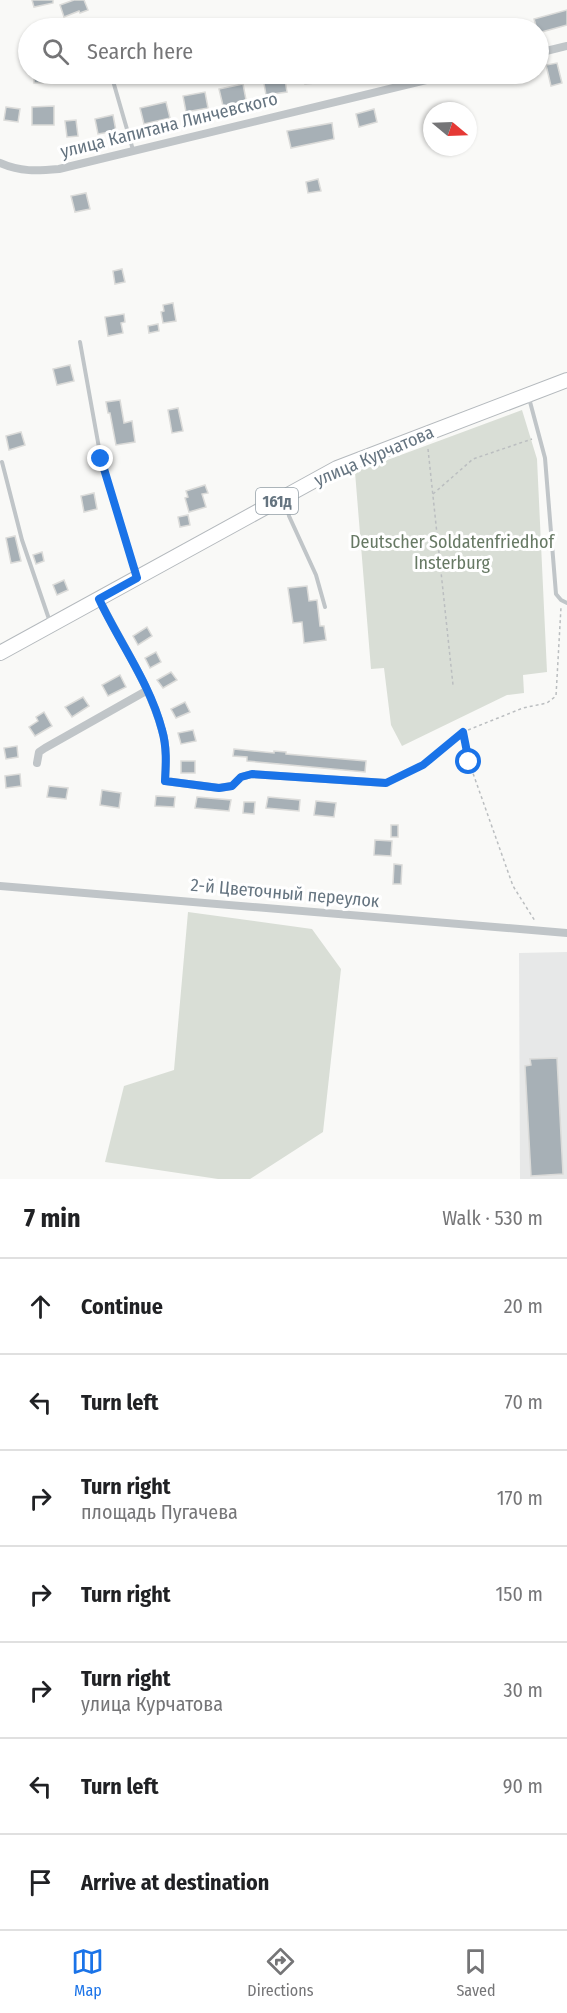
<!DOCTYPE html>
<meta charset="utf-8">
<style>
:root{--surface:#fff;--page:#f6f6f6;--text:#202124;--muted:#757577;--line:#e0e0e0;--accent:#1a73e8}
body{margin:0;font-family:"Fira Sans Condensed",sans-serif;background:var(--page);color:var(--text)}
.compass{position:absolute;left:423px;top:102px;width:54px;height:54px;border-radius:50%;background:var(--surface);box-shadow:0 2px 4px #0004;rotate:109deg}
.stop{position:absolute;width:18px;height:18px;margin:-14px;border:4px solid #1a73e8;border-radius:50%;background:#fff}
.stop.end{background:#1a73e8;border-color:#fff;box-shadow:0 2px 6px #0008}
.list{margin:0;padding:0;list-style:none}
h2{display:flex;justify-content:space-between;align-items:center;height:78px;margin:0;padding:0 24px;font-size:26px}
h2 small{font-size:20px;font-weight:400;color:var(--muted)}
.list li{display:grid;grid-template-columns:39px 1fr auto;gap:18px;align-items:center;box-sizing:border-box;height:96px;padding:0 24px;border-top:2px solid var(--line)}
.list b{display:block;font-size:22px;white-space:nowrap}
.list p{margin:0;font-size:20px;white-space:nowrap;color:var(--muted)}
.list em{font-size:20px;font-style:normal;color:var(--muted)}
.icon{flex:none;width:33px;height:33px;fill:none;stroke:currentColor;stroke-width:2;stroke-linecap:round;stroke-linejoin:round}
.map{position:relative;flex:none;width:567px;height:1179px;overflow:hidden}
.search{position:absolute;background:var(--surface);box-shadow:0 2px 4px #0004;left:18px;right:18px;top:18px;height:66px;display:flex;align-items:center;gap:15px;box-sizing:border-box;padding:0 21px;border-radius:33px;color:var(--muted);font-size:22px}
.sheet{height:750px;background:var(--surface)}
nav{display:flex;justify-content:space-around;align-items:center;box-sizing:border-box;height:84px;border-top:2px solid var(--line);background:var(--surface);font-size:16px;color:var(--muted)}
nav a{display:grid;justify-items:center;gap:3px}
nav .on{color:var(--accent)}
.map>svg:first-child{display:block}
</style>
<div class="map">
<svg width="567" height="1179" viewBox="0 0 567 1179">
<rect width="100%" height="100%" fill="#f9f9f7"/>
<path fill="#e7e8e8" d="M567,952v227h-47l-1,-226z"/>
<g fill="#d9ded6">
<path d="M522,410l15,49 10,213 -24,3 1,18 -17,2 -105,51 -11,-21 -7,-57 -13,1 -16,-197z"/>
<path d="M188,912l124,17 29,40 -18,163 -73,47h-32l-113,-17 19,-76 50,-16z"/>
</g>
<g fill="#a7b0b6" stroke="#dbdbd9" stroke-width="1.5">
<path d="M32,0h21v3l-19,4z"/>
<path d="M74,0h10l4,10 -8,3 -1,-2 -15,6 -4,-12z"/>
<path d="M567,10v15l-29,8 -4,-14z"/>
<path d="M557,63l5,20 -11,3 -5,-21z"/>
<rect x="34" y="74" width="13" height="9"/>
<path d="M284,74l3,18 -21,3 -3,-17z"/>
<path d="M304,74h20l1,8 -20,2z"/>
<path d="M243,84l4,21 -23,5 -5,-21z"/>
<path d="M205,92l3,16 -22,4 -3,-16z"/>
<path d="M166,102l4,16 -26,6 -4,-16z"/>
<path d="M54,106v19h-22v-18z"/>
<path d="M6,107l14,2 -2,13 -14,-2z"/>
<path d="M374,109l3,13 -18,5 -3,-13z"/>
<path d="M113,115l3,16 -18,3 -3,-15z"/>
<path d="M76,120l2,16 -11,1 -2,-16z"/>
<path d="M332,123l2,16 -43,9 -4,-17z"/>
<path d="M318,179l3,12 -13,2 -2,-11z"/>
<path d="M86,193l4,16 -15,3 -4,-16z"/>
<path d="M122,269l3,13 -10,2 -2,-13z"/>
<path d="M173,303l3,18 -13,2 -2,-11 3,-1 -1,-6z"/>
<path d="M124,314l1,8 -4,1 2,10 -15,3 -3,-19z"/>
<path d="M158,324l1,7 -10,2 -1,-7z"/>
<path d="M70,365l4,16 -17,4 -4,-16z"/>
<path d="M120,400l4,23 8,-2 3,21 -19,3 -6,-32h-2l-2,-11z"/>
<path d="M178,408l5,23 -11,2 -4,-23z"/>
<path d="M21,432l4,13 -16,5 -3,-14z"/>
<path d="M205,485l3,8 -6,1 4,13 -17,5 -4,-14 3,-1 -2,-6z"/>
<path d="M94,493l3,16 -13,3 -3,-16z"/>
<path d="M188,515l2,10 -10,2 -2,-10z"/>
<path d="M15,536l6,25 -10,2 -5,-25z"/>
<path d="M42,552l2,9 -8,3 -3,-9z"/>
<path d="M64,580l4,10 -11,5 -4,-10z"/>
<path d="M307,586l2,15 8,-1 3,26h4l2,14 -22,3 -2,-21 -9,1 -5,-35z"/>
<path d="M147,627l5,9 -14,9 -5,-9z"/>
<path d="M156,652l5,10 -11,6 -5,-10z"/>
<path d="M171,672l6,8 -14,8 -6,-8z"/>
<path d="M120,675l6,12 -18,9 -6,-11z"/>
<path d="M83,697l6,9 -17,11 -7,-10z"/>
<path d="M185,702l5,10 -14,6 -5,-9z"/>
<path d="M44,712l8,14 -17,10 -6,-9 9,-6 -2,-4z"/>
<path d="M193,730l3,11 -15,3 -3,-11z"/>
<path d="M17,746l1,11 -12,2 -2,-11z"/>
<path d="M234,749l40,4v-2l12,1v2l80,7 -1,11 -118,-11v-4l-14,-1z"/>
<rect x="181" y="761" width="14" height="12"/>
<path d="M20,774l1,12 -15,2 -1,-12z"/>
<path d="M49,786l19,2 -2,11 -19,-2z"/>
<path d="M102,790l19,3 -2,15 -19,-3z"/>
<path d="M156,796l19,1 -1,10 -19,-1z"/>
<path d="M197,797l34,3 -2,11 -34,-3z"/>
<path d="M268,797l32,3 -1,11 -33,-3z"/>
<path d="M316,801l20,2 -2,14 -20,-2z"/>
<path d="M244,802h11l-1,12 -11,-1z"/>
<rect x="391" y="825" width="7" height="12"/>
<path d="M375,840l17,1 -1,15 -17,-1z"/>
<path d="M394,864l8,1 -1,19h-8z"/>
<path d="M557,1058l6,116 -32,2 -6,-110 6,-1 -1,-6z"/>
</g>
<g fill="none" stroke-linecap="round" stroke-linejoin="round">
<defs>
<path id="primary" d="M0,653l337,-185 230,-88"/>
</defs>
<use href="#primary" stroke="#b4b9bd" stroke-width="16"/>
<g stroke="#bbbec0" stroke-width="1.5" stroke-dasharray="3 3" stroke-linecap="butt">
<path d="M428,449l25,236"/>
<path d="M433,494l40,-35 59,-20"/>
<path d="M463,733l6,29 44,124 22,35"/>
<path d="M394,780l29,-15 40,-33 60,-24 24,-5 9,-7 5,-89"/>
</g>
<g stroke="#c0c5c8" stroke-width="4">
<path d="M111,74l22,76"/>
<path d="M80,342l21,117 35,115"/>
<path d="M529,398l16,60 11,136 5,6 6,3"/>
<path d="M2,462l20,78 28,82"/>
<path d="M286,500l3,16 27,59 9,32"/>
</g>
<g stroke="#c0c5c8" stroke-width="8">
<path d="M538,53l29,-7"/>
<path d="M0,163c20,9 37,8 59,6l392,-95"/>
<path d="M99,599c21,43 50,84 63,131 5,17 4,34 3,51l54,7 13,-2 9,-9 11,-3 134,9"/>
<path d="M37,763l2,-11 6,-4 101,-57"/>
<path d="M0,886l567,47"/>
</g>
<use href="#primary" stroke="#fff" stroke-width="14"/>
</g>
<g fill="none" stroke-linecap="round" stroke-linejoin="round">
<path stroke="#1a73e8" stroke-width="8" d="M101,459l36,119 -38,21c20,43 51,84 63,131 5,17 4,34 3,51l54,7 13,-2 9,-9 11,-3 134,9 37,-18 40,-33 6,30"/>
</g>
<g text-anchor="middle" stroke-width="6" stroke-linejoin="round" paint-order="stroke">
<rect fill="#fff" stroke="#939ea6" stroke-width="1.5" x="256" y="488" width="42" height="26" rx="4.5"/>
<g font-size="16" font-weight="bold" fill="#657480">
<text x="277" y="507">161д</text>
</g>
<g font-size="18" fill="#657480" stroke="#fff">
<text transform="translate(169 125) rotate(-14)" y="6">улица Капитана Линчевского</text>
<text transform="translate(374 456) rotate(-23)" y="6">улица Курчатова</text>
<text transform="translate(285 893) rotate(5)" y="6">2-й Цветочный переулок</text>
</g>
<g font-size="18" fill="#677964" stroke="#fff">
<text x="452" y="548">Deutscher Soldatenfriedhof<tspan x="452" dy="21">Insterburg</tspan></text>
</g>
</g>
</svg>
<svg class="compass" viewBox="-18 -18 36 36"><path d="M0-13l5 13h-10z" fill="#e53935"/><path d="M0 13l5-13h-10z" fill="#757577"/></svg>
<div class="stop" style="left:469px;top:762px"></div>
<div class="stop end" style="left:101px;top:459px"></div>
<div class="search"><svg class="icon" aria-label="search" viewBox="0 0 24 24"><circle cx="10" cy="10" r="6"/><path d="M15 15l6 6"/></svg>Search here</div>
</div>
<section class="sheet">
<h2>7 min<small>Walk · 530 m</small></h2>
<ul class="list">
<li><svg class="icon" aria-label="ahead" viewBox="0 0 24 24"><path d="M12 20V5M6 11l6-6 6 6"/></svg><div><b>Continue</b></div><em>20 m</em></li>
<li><svg class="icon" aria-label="left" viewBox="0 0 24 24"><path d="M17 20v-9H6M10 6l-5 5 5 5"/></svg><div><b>Turn left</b></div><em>70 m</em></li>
<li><svg class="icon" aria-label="right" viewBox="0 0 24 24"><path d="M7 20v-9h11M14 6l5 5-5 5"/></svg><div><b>Turn right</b><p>площадь Пугачева</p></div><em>170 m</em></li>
<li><svg class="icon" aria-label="right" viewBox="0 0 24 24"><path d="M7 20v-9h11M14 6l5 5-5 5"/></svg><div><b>Turn right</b></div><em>150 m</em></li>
<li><svg class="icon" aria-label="right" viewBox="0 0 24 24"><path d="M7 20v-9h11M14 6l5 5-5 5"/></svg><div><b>Turn right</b><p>улица Курчатова</p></div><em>30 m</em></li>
<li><svg class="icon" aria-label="left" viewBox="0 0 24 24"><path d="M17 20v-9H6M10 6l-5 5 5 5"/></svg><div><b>Turn left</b></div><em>90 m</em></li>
<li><svg class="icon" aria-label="arrive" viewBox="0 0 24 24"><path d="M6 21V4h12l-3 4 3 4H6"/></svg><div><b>Arrive at destination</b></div></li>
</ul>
</section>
<nav>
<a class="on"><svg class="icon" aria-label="map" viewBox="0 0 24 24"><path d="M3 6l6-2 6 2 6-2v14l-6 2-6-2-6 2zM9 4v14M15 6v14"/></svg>Map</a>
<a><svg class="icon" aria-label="directions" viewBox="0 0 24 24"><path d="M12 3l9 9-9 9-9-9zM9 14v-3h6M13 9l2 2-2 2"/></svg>Directions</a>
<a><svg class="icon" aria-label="saved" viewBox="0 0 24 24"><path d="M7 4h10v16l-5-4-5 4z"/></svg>Saved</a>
</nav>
